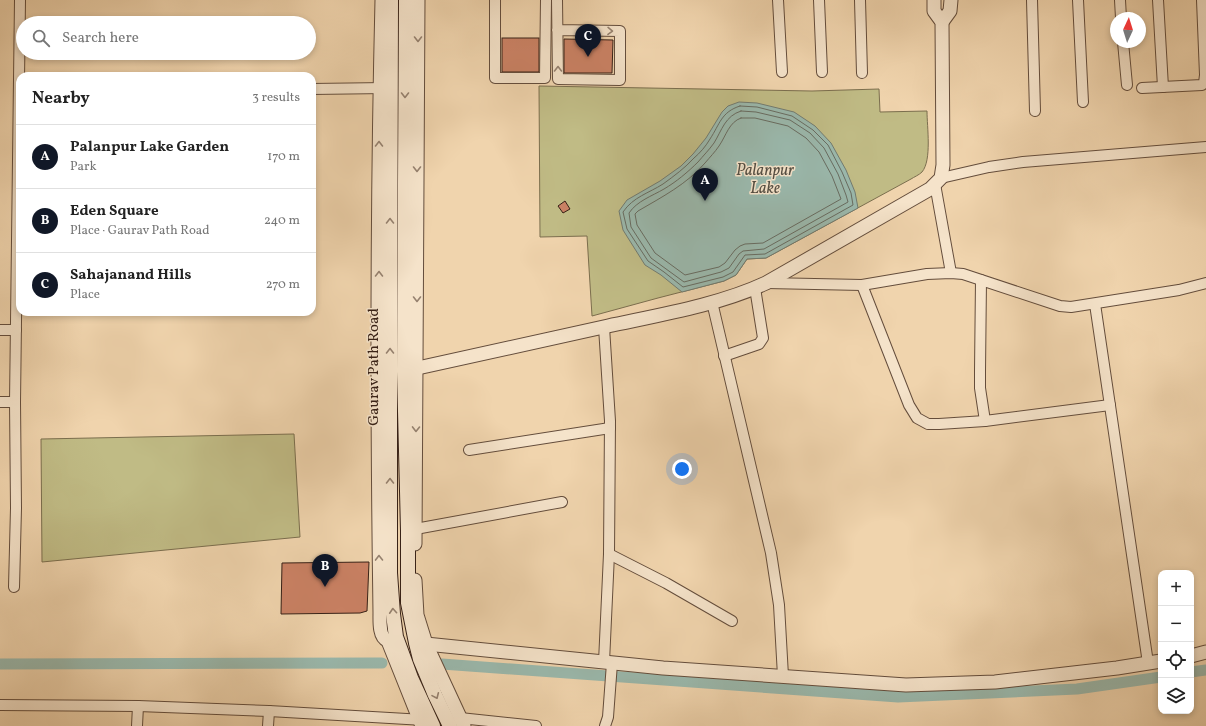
<!DOCTYPE html>
<meta charset="utf-8">
<style>
:root{--surface:#fff;--page:#f2f2f2;--text:#222;--muted:#767676;--line:#e0e0e0;--accent:#111827}
body{margin:0;font-family:Vollkorn,serif;background:var(--page);color:var(--text)}
.controls{position:absolute;right:12px;bottom:12px;display:grid;overflow:hidden;border-radius:8px;box-shadow:0 2px 6px #0003}
.controls button{width:36px;height:36px;display:grid;place-items:center;padding:0;border:0;border-bottom:1px solid var(--line);background:var(--surface);color:var(--text);font:20px sans-serif}
.compass{position:absolute;left:1110px;top:12px;width:36px;height:36px;border-radius:50%;background:var(--surface);box-shadow:0 2px 6px #0003;rotate:4deg}
.you{position:absolute;left:682px;top:469px;width:14px;height:14px;margin:-10px;border:3px solid #fff;border-radius:50%;background:#1a73e8;box-shadow:0 0 0 6px #1a73e833}
.badge{display:grid;place-items:center;width:26px;height:26px;border-radius:50%;background:var(--accent);color:#fff;font-size:13px;font-weight:700}
.pin{position:absolute;translate:-50% -33px;filter:drop-shadow(0 1px 2px #0008)}
.pin::after{content:'';position:absolute;top:21px;width:14px;height:12px;background:inherit;clip-path:polygon(0 0,100% 0,50% 100%)}
.list{margin:0;padding:0;list-style:none}
h2{display:flex;justify-content:space-between;align-items:center;height:52px;margin:0;padding:0 16px;font-size:17px}
h2 small{font-size:13px;font-weight:400;color:var(--muted)}
.list li{display:grid;grid-template-columns:26px 1fr auto;gap:12px;align-items:center;box-sizing:border-box;height:64px;padding:0 16px;border-top:1px solid var(--line)}
.list b{display:block;font-size:15px;white-space:nowrap}
.list p{margin:0;font-size:13px;white-space:nowrap;color:var(--muted)}
.list em{font-size:13px;font-style:normal;color:var(--muted)}
.icon{flex:none;width:22px;height:22px;fill:none;stroke:currentColor;stroke-width:2;stroke-linecap:round;stroke-linejoin:round}
.map{position:relative;flex:none;width:1206px;height:726px;overflow:hidden}
.search{position:absolute;background:var(--surface);box-shadow:0 2px 6px #0003;left:16px;top:16px;width:300px;height:44px;display:flex;align-items:center;gap:10px;box-sizing:border-box;padding:0 14px;border-radius:22px;color:var(--muted);font-size:15px}
.panel{position:absolute;background:var(--surface);box-shadow:0 2px 6px #0003;left:16px;top:72px;width:300px;height:244px;border-radius:12px}
.map>svg:first-child{display:block}
</style>
<div class="map">
<svg width="1206" height="726" viewBox="0 0 1206 726">
<rect width="100%" height="100%" fill="#f0d4ad"/>
<filter id="stains"><feTurbulence type="fractalNoise" baseFrequency=".005" numOctaves="4"/><feColorMatrix values="0 0 0 0 .2 0 0 0 0 .09 0 0 0 0 .02 0 0 0 .5 -.17"/></filter>
<radialGradient id="worn" r=".72"><stop offset=".6" stop-color="#630" stop-opacity="0"/><stop offset="1" stop-color="#630" stop-opacity=".3"/></radialGradient>
<g fill="#c0bb85" stroke="#7b6e4e">
<path d="M539,86l273,5 67,-2 1,23 47,-1c0,16 5,49 -5,61 -3,3 -8,5 -11,7l-145,79 -19,1 -11,16 -12,6 -66,17 -66,18 -5,-80 -47,1z"/>
<path d="M294,434l6,103 -258,25 -1,-123z"/>
</g>
<path fill="#9ab8ac" stroke="#727b70" d="M739,102l18,1 37,9 21,14 16,17 15,27 9,22 3,16 -92,50 -19,1 -11,16 -12,6 -42,11 -21,-17 -16,-10 -22,-35 -4,-19 8,-11 33,-19 21,-15 12,-12 13,-16 16,-26 6,-6z"/>
<g fill="none" stroke-linecap="round" stroke-linejoin="round">
<g stroke="#686c61" stroke-width="1">
<path d="M740,106l17,1 35,9 21,14 15,15 14,27 9,21 2,12 -88,49 -20,1 -12,17 -10,5 -40,10 -19,-15 -16,-11 -21,-32 -4,-17c10,-15 26,-19 40,-28 11,-8 22,-16 31,-26 6,-5 12,-12 16,-19 10,-15 11,-27 30,-33z"/>
<path d="M741,111l15,1 34,8 20,13 14,15 14,26 8,21 2,7 -84,47 -21,2 -4,3 -10,14 -8,4 -37,10 -33,-24 -20,-31 -2,-14c8,-12 23,-17 35,-24 12,-7 24,-17 34,-27 5,-6 11,-12 16,-19 8,-13 11,-27 27,-32z"/>
<path d="M741,118h14l33,8 18,12 13,14 13,24 9,23 -78,44 -18,1 -5,2 -5,4 -10,13 -6,4 -34,8 -30,-22 -18,-28 -2,-11 3,-3c24,-14 49,-27 67,-48 5,-6 10,-11 14,-17 7,-10 10,-24 22,-28z"/>
</g>
<g stroke="#9ab8ac" stroke-width="11">
<path d="M0,664l382,-1"/>
<path d="M442,664l456,33 179,-8 84,-12"/>
<path d="M1191,672l15,-2"/>
</g>
</g>
<g fill="#ca8164" stroke="#362016">
<rect x="502" y="38" width="37" height="34"/>
<path d="M564,39l49,1 -1,33h-48z"/>
<path d="M565,201l5,8 -7,4 -5,-7z"/>
<path d="M369,562l-2,49 -7,2 -79,1 1,-51z"/>
</g>
<g fill="none" stroke-linecap="round" stroke-linejoin="round">
<defs>
<g id="minor">
<path d="M495,0v78h50l1,-78"/>
<path d="M557,0l1,79 62,1v-49l-63,-1"/>
<path d="M778,0l4,72"/>
<path d="M819,0l3,72"/>
<path d="M860,0l2,73"/>
<path d="M1032,0l3,111"/>
<path d="M1078,0l5,102"/>
<path d="M1120,0l1,18"/>
<path d="M1158,0l5,87"/>
<path d="M1123,42l4,43"/>
<path d="M1142,88l60,-3 2,-2 1,-8 -3,-75"/>
<path d="M312,89l74,-1"/>
<path d="M941,178l48,-11 34,-5 183,-15"/>
<path d="M935,184l16,89"/>
<path d="M981,280l-1,91v17l5,33"/>
<path d="M767,283l95,2 65,-11 24,-1 12,1 97,32 11,1 108,-17 27,-7"/>
<path d="M862,285l47,120 8,13 11,6h11l46,-3 125,-16"/>
<path d="M712,302l59,251 8,52 4,71"/>
<path d="M1095,304l53,359"/>
<path d="M604,327l6,94 -1,133 -5,108"/>
<path d="M0,330h16"/>
<path d="M724,356l35,-12 4,-6 -8,-50"/>
<path d="M0,402h15"/>
<path d="M469,450l141,-22"/>
<path d="M410,530l152,-28"/>
<path d="M609,554l57,29 66,38"/>
<path d="M14,587l2,-79 -1,-106 5,-402"/>
<path d="M0,705l138,1 131,5 155,9"/>
<path d="M460,718l76,8"/>
<path d="M137,726l1,-20"/>
<path d="M268,726l1,-15"/>
<path d="M605,726l3,-9 4,-54"/>
</g>
<g id="tertiary">
<path d="M382,0c-5,204 -5,409 -2,613 0,8 -1,24 7,27 3,1 7,1 10,1"/>
<path d="M942,22l8,-11 1,-11"/>
<path d="M404,371c68,-15 136,-30 204,-45 51,-11 111,-21 158,-43l164,-94 11,-11 2,-13 -1,-143 -8,-11v-11"/>
<path d="M415,544l3,-544"/>
<path d="M415,580l2,35 9,29 38,82"/>
<path d="M388,641l34,85"/>
<path d="M416,643l247,25 243,17 89,-3 122,-14 44,-7"/>
<path d="M1191,656l15,-4"/>
</g>
<g id="secondary">
<path d="M391,0l-1,387v186l3,41 3,23 15,41 22,48"/>
<path d="M406,0l-2,371 4,160v72l8,40 4,16 15,36 15,31"/>
</g>
</defs>
<use href="#minor" stroke="#644d3c" stroke-width="12"/>
<use href="#tertiary" stroke="#644d3c" stroke-width="15"/>
<use href="#secondary" stroke="#362016" stroke-width="16"/>
<use href="#minor" stroke="#f5e3ca" stroke-width="10"/>
<use href="#tertiary" stroke="#f5e3ca" stroke-width="13"/>
<use href="#secondary" stroke="#f5e3ca" stroke-width="14"/>
</g>
<defs><path id="oneway-chevron" d="M-2-3.5L2.5 0L-2 3.5" fill="none" stroke-width="1.6" stroke-linecap="round" stroke-linejoin="round"/></defs>
<g stroke="#968270">
<use href="#oneway-chevron" transform="translate(610 31) rotate(1)"/>
<use href="#oneway-chevron" transform="translate(418 39) rotate(90)"/>
<use href="#oneway-chevron" transform="translate(558 69) rotate(-90)"/>
<use href="#oneway-chevron" transform="translate(405 95) rotate(90)"/>
<use href="#oneway-chevron" transform="translate(379 144) rotate(-90)"/>
<use href="#oneway-chevron" transform="translate(417 169) rotate(90)"/>
<use href="#oneway-chevron" transform="translate(390 221) rotate(-90)"/>
<use href="#oneway-chevron" transform="translate(379 274) rotate(-90)"/>
<use href="#oneway-chevron" transform="translate(417 299) rotate(90)"/>
<use href="#oneway-chevron" transform="translate(390 351) rotate(-90)"/>
<use href="#oneway-chevron" transform="translate(416 429) rotate(91)"/>
<use href="#oneway-chevron" transform="translate(390 481) rotate(-90)"/>
<use href="#oneway-chevron" transform="translate(379 558) rotate(-91)"/>
<use href="#oneway-chevron" transform="translate(393 611) rotate(-94)"/>
<use href="#oneway-chevron" transform="translate(436 696) rotate(66)"/>
</g>
<g text-anchor="middle" stroke-width="3" stroke-linejoin="round" paint-order="stroke">
<g font-size="15" fill="#362016" stroke="#f5e3ca">
<text transform="translate(373 367) rotate(-90)" y="5">Gaurav Path Road</text>
</g>
<g font-size="16" font-style="italic" fill="#544e43" stroke="#f5e3ca">
<text x="765" y="175">Palanpur<tspan x="765" dy="18">Lake</tspan></text>
</g>
</g>
<rect width="100%" height="100%" filter="url(#stains)"/>
<rect width="100%" height="100%" fill="url(#worn)"/>
</svg>
<div class="controls">
<button>+</button>
<button>−</button>
<button><svg class="icon" aria-label="locate" viewBox="0 0 24 24"><circle cx="12" cy="12" r="6"/><path d="M12 2v4M12 18v4M2 12h4M18 12h4"/></svg></button>
<button><svg class="icon" aria-label="layers" viewBox="0 0 24 24"><path d="M12 4l9 5-9 5-9-5zM3 14l9 5 9-5"/></svg></button>
</div>
<svg class="compass" viewBox="-18 -18 36 36"><path d="M0-13l5 13h-10z" fill="#e53935"/><path d="M0 13l5-13h-10z" fill="#767676"/></svg>
<div class="you"></div>
<div class="pin badge" style="left:705px;top:201px">A</div>
<div class="pin badge" style="left:325px;top:587px">B</div>
<div class="pin badge" style="left:588px;top:57px">C</div>
<div class="search"><svg class="icon" aria-label="search" viewBox="0 0 24 24"><circle cx="10" cy="10" r="6"/><path d="M15 15l6 6"/></svg>Search here</div>
<section class="panel">
<h2>Nearby<small>3 results</small></h2>
<ul class="list">
<li><span class="badge">A</span><div><b>Palanpur Lake Garden</b><p>Park</p></div><em>170 m</em></li>
<li><span class="badge">B</span><div><b>Eden Square</b><p>Place · Gaurav Path Road</p></div><em>240 m</em></li>
<li><span class="badge">C</span><div><b>Sahajanand Hills</b><p>Place</p></div><em>270 m</em></li>
</ul>
</section>
</div>
